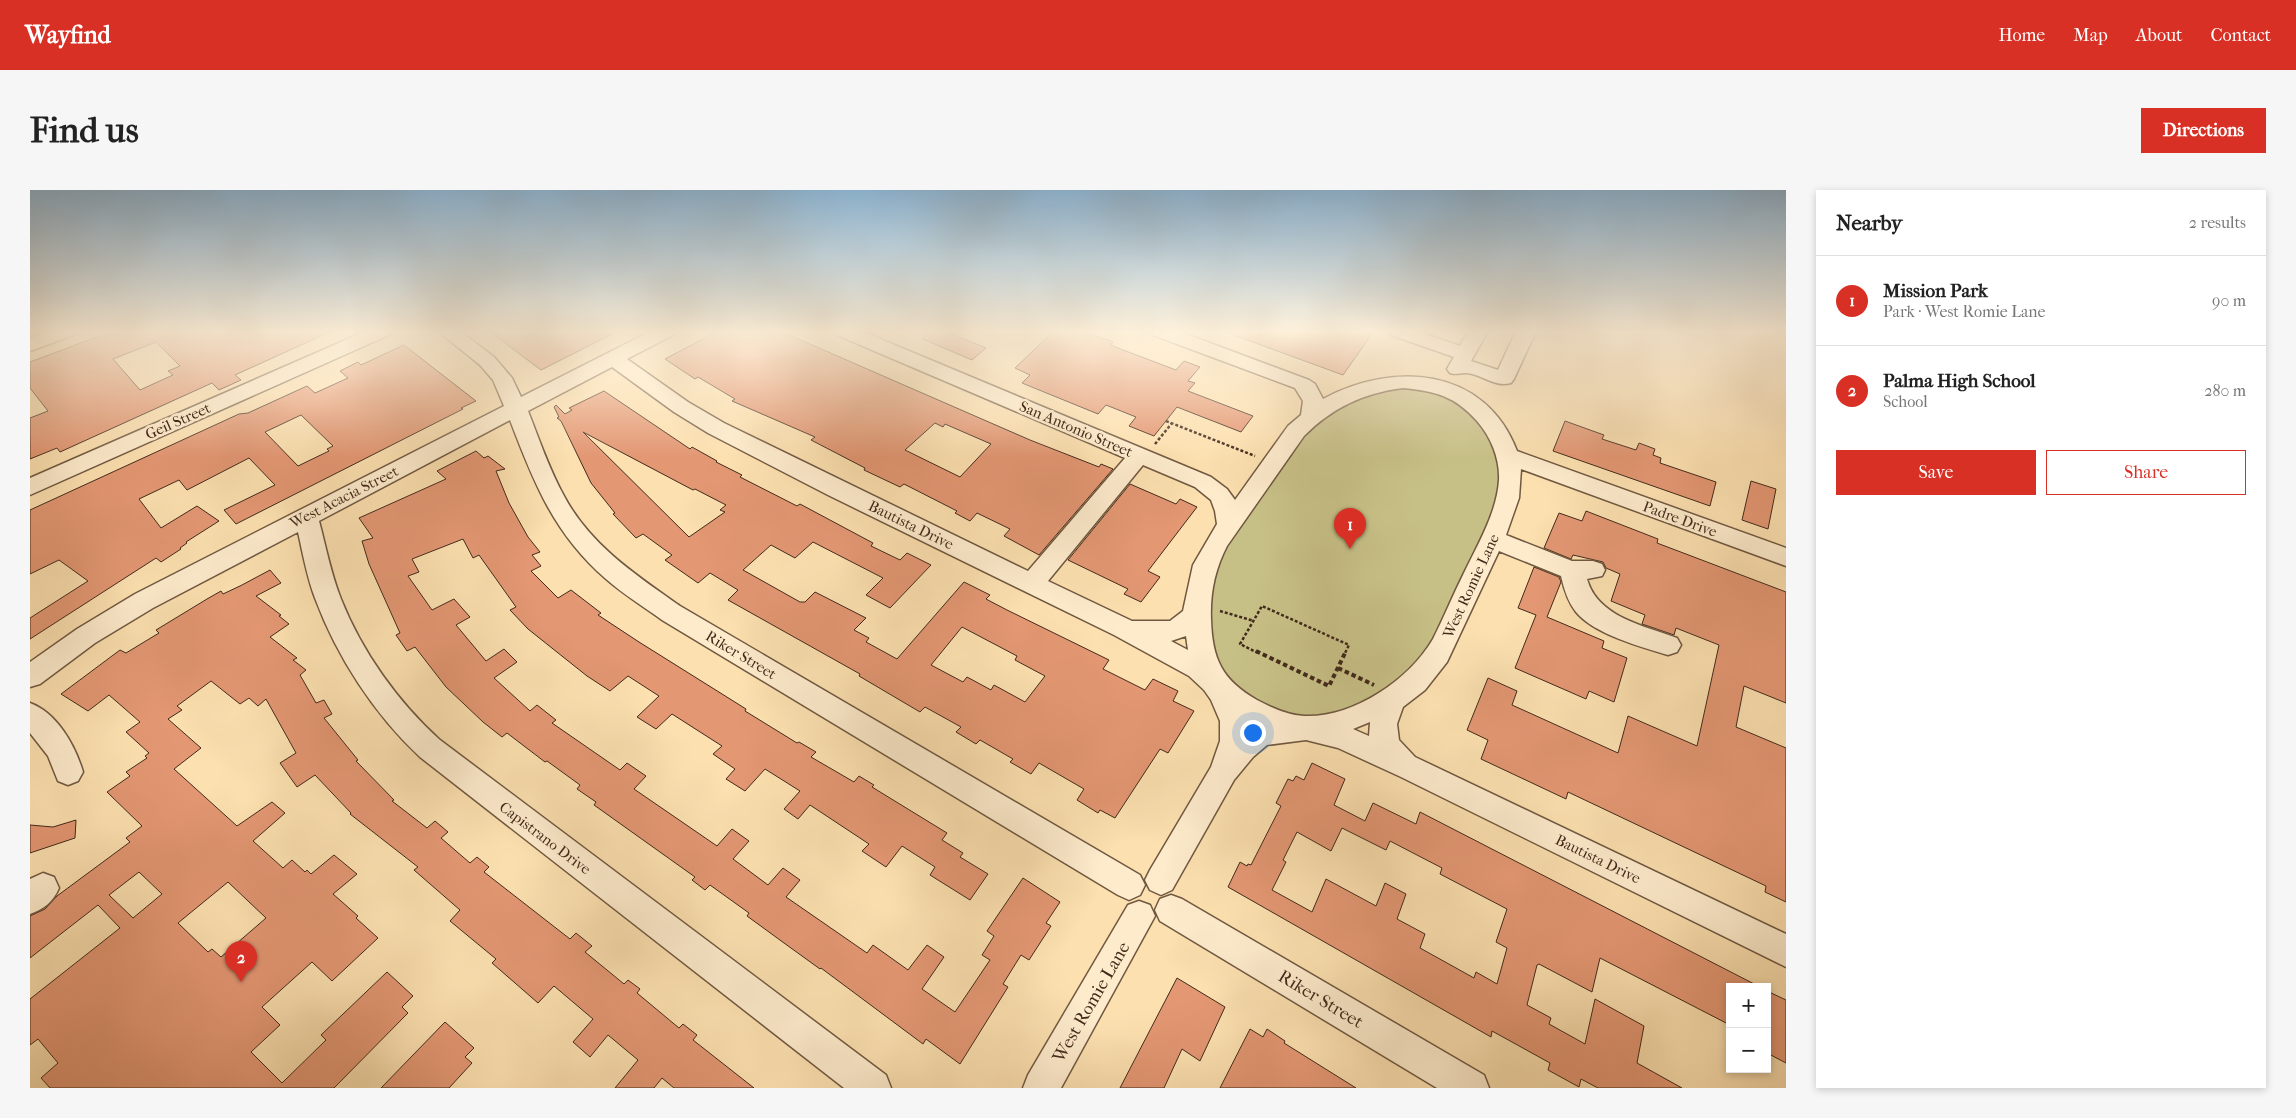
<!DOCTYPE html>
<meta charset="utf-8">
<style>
:root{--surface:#fff;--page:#f6f6f6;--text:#222;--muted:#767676;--line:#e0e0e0;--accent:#d93025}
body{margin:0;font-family:"IM FELL French Canon",serif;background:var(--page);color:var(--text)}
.controls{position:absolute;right:15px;bottom:15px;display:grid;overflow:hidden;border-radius:0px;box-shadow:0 2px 8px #0003}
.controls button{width:45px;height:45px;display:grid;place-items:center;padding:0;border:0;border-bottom:1px solid var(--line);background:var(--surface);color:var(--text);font:25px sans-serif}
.you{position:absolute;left:1222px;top:542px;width:18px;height:18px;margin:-12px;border:4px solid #fff;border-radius:50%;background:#1a73e8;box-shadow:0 0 0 8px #1a73e833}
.badge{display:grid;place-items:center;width:32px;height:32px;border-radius:50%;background:var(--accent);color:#fff;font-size:16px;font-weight:700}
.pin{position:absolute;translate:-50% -41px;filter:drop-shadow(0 1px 2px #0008)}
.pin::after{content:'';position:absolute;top:26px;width:18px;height:15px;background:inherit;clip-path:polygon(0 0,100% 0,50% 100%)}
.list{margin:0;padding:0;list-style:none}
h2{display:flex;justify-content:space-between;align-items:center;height:65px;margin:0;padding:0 20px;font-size:21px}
h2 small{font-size:16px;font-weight:400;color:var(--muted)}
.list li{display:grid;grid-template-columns:32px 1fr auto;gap:15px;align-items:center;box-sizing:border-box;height:90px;padding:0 20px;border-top:1px solid var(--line)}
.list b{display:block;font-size:19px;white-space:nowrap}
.list p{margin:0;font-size:16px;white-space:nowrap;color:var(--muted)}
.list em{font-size:16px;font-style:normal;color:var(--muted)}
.actions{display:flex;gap:10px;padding:15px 20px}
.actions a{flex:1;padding:11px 0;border:1px solid var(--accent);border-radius:0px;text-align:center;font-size:18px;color:var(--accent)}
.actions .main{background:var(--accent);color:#fff}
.map{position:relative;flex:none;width:1756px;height:898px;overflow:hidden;border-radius:0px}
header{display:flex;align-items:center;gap:30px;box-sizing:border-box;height:70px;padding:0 25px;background:var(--accent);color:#fff}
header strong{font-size:24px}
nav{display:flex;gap:28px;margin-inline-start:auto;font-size:18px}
.intro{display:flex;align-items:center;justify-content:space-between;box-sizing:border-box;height:120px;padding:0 30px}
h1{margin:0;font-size:35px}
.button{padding:12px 22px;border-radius:0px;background:var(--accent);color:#fff;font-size:18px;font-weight:700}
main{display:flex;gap:30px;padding:0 30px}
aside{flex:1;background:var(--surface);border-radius:0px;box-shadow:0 2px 8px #0003}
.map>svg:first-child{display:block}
</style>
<header>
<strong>Wayfind</strong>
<nav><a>Home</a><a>Map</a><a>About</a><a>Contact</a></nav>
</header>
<div class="intro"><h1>Find us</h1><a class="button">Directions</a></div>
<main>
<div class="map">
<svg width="1756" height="898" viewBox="0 0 1756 898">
<rect width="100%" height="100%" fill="#fce0b0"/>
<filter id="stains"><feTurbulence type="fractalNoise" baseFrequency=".004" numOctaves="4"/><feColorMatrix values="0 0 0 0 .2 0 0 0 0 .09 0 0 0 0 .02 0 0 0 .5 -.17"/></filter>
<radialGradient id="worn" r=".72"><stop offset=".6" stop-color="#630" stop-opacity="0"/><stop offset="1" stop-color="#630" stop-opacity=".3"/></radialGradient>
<path fill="#c7c086" stroke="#847550" d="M1358,193l74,13 48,74 -68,178 -65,58 -93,17 -75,-51 -9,-82 96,-159z"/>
<g fill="#e39773" stroke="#422a1b" fill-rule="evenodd">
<path d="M83,141h219l-97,44 6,5 -22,10 -7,-7 -152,69 -3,-4 -27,11v-41l18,-7 -18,-23v-26zM126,152l24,24 -12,5 5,4 -33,15 -27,-31z"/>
<path d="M459,141h129l-77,39z"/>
<path d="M688,141h62l250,109 69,27 2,-3 12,5 -74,86 -35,-19 6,-7 -33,-16 -7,8 -15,-8 2,-2 -53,-27 -4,3 -36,-17 1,-2 -54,-28 4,-3 -83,-36 3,-2 -37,-22 -3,2 -30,-20zM905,233l8,4 2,-3 46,20 -31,33 -55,-27z"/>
<path d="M896,141h18l42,17 -14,12 -49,-21z"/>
<path d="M1024,141h29l30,11 -3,3 66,25 8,-9 16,6 -12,14 7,2 -7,8 65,25 -12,16 -64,-25 -23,29 -25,-10 7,-9 -30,-12 -8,9 -76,-31 8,-8 -15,-7z"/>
<path d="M1198,141h146l-31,44 -115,-42z"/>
<path d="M374,155l72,56 -15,7 2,1 -227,115 -12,-14 51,-25 -26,-27 -62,32 -8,-10 -40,19 22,29 36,-22 22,15 -33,21 1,1 -7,5 1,1 -20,13 -5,-4 -126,81v-21l58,-37 -29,-21 -29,14v-64l209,-96 9,-1 59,-27 8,7 33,-15 -8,-7 18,-9 3,3zM271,225l32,31 -6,3 2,2 -31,15 -33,-34z"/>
<path d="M574,201l86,58 2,-2 25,14 -1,1 26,13 -2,2 57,29 3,-2 73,39 -2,3 29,14 7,-7 24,12 -41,43 -24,-13 17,-17 -70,-36 -18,16 -24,-13 -28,25 57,32h5l10,-10 51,26 -12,12 15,8 -3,4 31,17 67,-77 26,13 -4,4 21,11 102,50 -6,9 42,21 8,-11 25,12 -5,10 21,10 -26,42 -8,-4 -45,69 -15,-8 -2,3 -21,-13 7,-11 -45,-26 -8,11 -21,-12 3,-3 -33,-19 -4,4 -20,-12 5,-5 -36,-20 -5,5 -61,-36 1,-2 -132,-74 10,-10 -28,-17 -12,10 -33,-23 7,-5 -29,-21 -7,4 -23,-24 2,-1 -24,-30 -30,-62 -4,-3 2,-1 -5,-10 2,-2 9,9 7,-4 -3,-2zM553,242l110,58 2,-1 31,16 -6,5 5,2 -36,25zM932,437l55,29 -2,4 30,16 -20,26 -31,-17 -3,5 -24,-13 -4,5 -32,-17z"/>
<path d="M1535,231l39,14 -2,4 34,11 3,-7 16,6 -2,6 8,3 -1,5 56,19 -6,24 -157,-55z"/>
<path d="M446,261l8,7 4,-2 17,13 -9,2 13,32 19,34 12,15 -8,3 9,11 -10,5 27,27 13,-8 30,23 -3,2 41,27 107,67 -1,2 52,32 2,-1 17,10 -5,5 43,25 5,-6 15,9 -2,2 75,46 -5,7 21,13 -3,4 28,17 -18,26 -40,-25 5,-8 -33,-21 -16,21 -24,-16 7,-7 -59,-39 -12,14 -14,-10 16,-18 -35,-22 -20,22 -19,-12 9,-10 -22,-15 9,-8 -50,-32 -16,15 -19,-12 22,-21 -31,-20 -18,15 -23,-15 -59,-47 -18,-19 6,-3 -37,-52 -6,3 -10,-19 -51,20 7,13 -11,4 24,34 22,-11 16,18 -14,8 30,36 18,-12 13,13 -23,16 36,33 7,-6 19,15 -4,3 68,47 7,-7 19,13 -12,13 83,57 15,-17 17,12 -16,18 35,26 15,-17 17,12 -14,17 81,56 6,-8 35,25 19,-25 17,12 -22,32 33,23 35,-52 -8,-5 12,-19 -7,-5 36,-53 37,24 -14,21 5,3 -22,34 -8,-5 -18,29 5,3 -48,77 -34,-25 -3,5 -102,-76 -1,1 -36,-26 -37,-27 2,-3 -39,-28 -5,5 -13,-10 3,-3 -101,-72 2,-3 -19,-13 3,-4 -33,-24 -2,1 -38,-29 -5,4 -19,-15 -37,-35 -31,-40 -8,4 -11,-16 4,-2 -31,-69 -7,-23 11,-3 -14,-20 87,-39 -9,-8z"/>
<path d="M1721,291l25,8 -8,40 -26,-9z"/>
<path d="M1100,294l46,20 4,-5 17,8 -49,64 12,6 -19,25 -17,-8 4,-5 -60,-29z"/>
<path d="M1556,321l72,28 -1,4 129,49v111l-42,-17 -8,41 50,21v154l-21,-10 1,-6 -198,-94 -2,7 -85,-40 7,-19 -21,-10 21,-52 29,13 -5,14 106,48 10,-37 69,30 22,-101 -43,-17 -2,7 -32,-11 3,-9 -34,-14 9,-27 -14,-6 -3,-6 -30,-7 -2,4 -27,-11 15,-35 23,8z"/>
<path d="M1504,377l25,10 2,5 -14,35 57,24 -2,7 25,10 -13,44 -25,-11 -3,8 -71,-31 21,-53 -18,-7z"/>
<path d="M240,380l11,13 -25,13 25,19 -2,1 10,8 -19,13 27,21 -4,2 13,10 -6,5 16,28 8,-3 8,14 -8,4 34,42 -2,1 38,39 -2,1 35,27 8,-7 13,11 -7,6 29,25 7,-6 12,10 -5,5 86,67 6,-6 16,13 -7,6 39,32 4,-4 12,9 -3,4 42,35 4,-4 14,11 -4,5 61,48h-80l-12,-10 -8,10h-39l23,-28 -30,-25 -18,22 -17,-15 20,-23 -39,-33 -16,17 -46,-40 4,-4 -46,-38 10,-11 -46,-40 4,-3 -68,-53 1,-1 -36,-38 -18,12 -17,-24 16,-10 -30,-54 -8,7 -9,-8 -9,6 -29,-23 -34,25 5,4 -14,9 33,29 -27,21 63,57 35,-24 13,11 -32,28 30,27 9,-8 13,12 2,-2 4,4 23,-19 23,19 -24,20 25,22 -2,2 22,20 -46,43 -20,-19 -50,45 18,18 -29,27 31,31 44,-43 -5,-5 66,-63 26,24 -11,11 6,6 -74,75h-284l-9,-10 17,-15 -20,-24 -8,6v-46l90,-71 -22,-23 -68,53v-42l15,-7 12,-13 73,-54 -4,-4 16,-12 -35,-34 23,-16 -4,-4 21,-14 -2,-2 4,-3 -23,-21 14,-10 -31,-27 -21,16 -27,-17 59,-44 6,3 33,-20 -3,-3 51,-31 14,-8 2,3 19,-9zM109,682l23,22 -29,24 -24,-23zM198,692l38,36 -45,39 -9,-8 -4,3 -30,-29z"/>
<path d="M1282,573l33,16 -11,26 31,16 8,-18 43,21 4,-12 340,175h-30v38l-130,-67 -8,34 -53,-28 -2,1 -10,40 24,13 -2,6 36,20 10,-45 49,27 -7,37 45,25h-84l-17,-9 -2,8 -31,-17 2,-7 -58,-32 -1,6 -263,-150 12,-25 7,4 1,-2 3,1 30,-59 -5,-3 12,-24 5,2 3,-5 8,4zM1312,638l44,22 4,-9 52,27 -2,6 67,35 -11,33 11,6 -10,36 -21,-12 -2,6 -54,-30 5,-14 -28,-15 9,-25 -21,-11 -9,23 -50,-27 -14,33 -40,-22 14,-28 -3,-2 14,-28 34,19z"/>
<path d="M46,630l-1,18 -45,15v-28l23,2z"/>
<path d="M1147,788l48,29 -25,54 -18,-12 -18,39h-44z"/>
<path d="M1737,801l19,9v63l-19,-10z"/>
<path d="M415,832l29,26 -9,9 7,6 -23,25h-68z"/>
<path d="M1220,839l13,8 4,-8 18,12 -1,2 72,45h-136z"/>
</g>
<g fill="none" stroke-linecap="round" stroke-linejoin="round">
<defs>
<g id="minor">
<path d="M19,141h28l-3,4 -44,16v-13z"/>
<path d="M336,141h26l-3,4 -359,160v-17z"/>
<path d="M408,141h22l34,26 18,21 9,19 130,-66h25l-3,4 -46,24 61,43 36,21 304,148 97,-113 -288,-123 -3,-4h27l350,146 16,12 8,11 53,-74 13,-11 2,-14 -8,-13 -142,-53 -3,-4h28l131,49 6,4 8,15c71,-38 162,-32 194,52l269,97v18l-265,-97 -2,29 -13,37 66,26h21l9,3 3,6 -3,6 -15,3c10,38 58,47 90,59l4,7 -4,7 -9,3c-27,-8 -74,-21 -92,-43 -8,-10 -12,-23 -15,-36l-62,-25 -52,111 -22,28 -22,17 -6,17 2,16 16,17 371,177v33l-385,-190 -63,-29 -32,-8 -39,5 -14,12 -19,23 -62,110 -11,5 -11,-5 -5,-10 5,-10 61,-103 9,-26v-20l-9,-21 -7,-10 -15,-14 -75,-41 -286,-140 -120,-62 -34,-21 -62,-45 -84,44c11,28 21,58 36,85 26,49 72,79 116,110l460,269 5,10 -5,10 -11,5 -11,-5 -456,-275c-18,-13 -39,-26 -56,-41 -52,-45 -72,-96 -96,-159l-191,101c7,26 12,53 22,78 21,53 57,103 99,141l446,335 5,13h-47l-424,-331c-46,-43 -83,-100 -105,-159 -8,-21 -12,-44 -17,-66l-145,76 -58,35 -55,41 -10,3v-25l47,-33 58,-35 369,-188 -11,-26 -13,-15zM1373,198c32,3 52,8 74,33 14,16 23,38 22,59 -2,32 -21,64 -35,93 -11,22 -20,44 -31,66 -24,41 -80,79 -129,77 -17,-1 -32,-8 -47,-16 -35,-20 -45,-41 -46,-81 -1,-26 4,-50 16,-73l77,-110c28,-28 59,-43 99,-48zM1113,275l52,22 16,13 4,11 2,13 -24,41 -10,46 -13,10h-38l-84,-40zM1156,446l2,14 -17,-9zM1218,532l7,3 -7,3zM1340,532l-1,14 -16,-7z"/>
<path d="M1358,141h29l43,15 8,-15h20l-17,30 27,9 18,-39h20l-22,48 -3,4c-17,5 -30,-10 -46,-10 -5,0 -9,2 -15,0l-3,-4 7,-12 -63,-22z"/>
<path d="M0,513c27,10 45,42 53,69l-5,9 -10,4 -10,-4 -10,-25 -18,-23z"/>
<path d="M13,683l11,4 5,11c-6,14 -15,21 -29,26v-35z"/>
<path d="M1141,705l11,4 302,176 5,13h-52l-277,-167 -5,-11 5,-11z"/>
<path d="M1109,711l11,4 5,11 -94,172h-38l5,-13 100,-170z"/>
</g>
</defs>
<use href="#minor" stroke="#705840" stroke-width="3"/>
<g stroke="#422a1b" stroke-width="2.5" stroke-dasharray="3 2" stroke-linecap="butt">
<path d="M1136,231l89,35"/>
<path d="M1125,254l17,-21"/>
<path d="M1190,421l34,10"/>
<path d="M1228,463l-18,-9 22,-38 87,39 -4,8"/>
</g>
<g stroke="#422a1b" stroke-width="4" stroke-dasharray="4.5 3" stroke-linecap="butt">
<path d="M1226,461l73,35 17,-35"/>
<path d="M1308,478l36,17"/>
</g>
<use href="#minor" fill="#fdebcc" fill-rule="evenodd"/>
</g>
<linearGradient id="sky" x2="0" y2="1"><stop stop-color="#8db6d5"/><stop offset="0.53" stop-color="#fef1db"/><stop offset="1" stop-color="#fef1db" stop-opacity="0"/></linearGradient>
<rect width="1756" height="267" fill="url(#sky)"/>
<g text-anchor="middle" stroke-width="5" stroke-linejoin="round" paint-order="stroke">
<g font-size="15" fill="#422a1b" stroke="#fdebcc">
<text transform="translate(148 231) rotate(-24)" y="5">Geil Street</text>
<text transform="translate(1046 239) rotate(23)" y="5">San Antonio Street</text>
<text transform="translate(314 307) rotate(-27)" y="5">West Acacia Street</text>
<text transform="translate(1650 329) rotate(20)" y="5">Padre Drive</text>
<text transform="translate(881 335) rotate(26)" y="5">Bautista Drive</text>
<text transform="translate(1441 396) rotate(-65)" y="5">West Romie Lane</text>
<text transform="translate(711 465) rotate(31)" y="5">Riker Street</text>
<text transform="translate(515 648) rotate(37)" y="5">Capistrano Drive</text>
<text transform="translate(1568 669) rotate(26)" y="5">Bautista Drive</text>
</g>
<g font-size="18" fill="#422a1b" stroke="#fdebcc">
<text transform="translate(1291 809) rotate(31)" y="6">Riker Street</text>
<text transform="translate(1061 812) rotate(-60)" y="6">West Romie Lane</text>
</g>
</g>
<rect width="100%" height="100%" filter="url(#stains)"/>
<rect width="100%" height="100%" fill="url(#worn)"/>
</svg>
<div class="controls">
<button>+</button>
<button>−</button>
</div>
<div class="you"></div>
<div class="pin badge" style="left:1320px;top:359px">1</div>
<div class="pin badge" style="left:211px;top:792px">2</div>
</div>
<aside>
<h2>Nearby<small>2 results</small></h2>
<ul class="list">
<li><span class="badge">1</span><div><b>Mission Park</b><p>Park · West Romie Lane</p></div><em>90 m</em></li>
<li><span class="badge">2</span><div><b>Palma High School</b><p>School</p></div><em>280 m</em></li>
</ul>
<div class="actions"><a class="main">Save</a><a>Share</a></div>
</aside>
</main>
